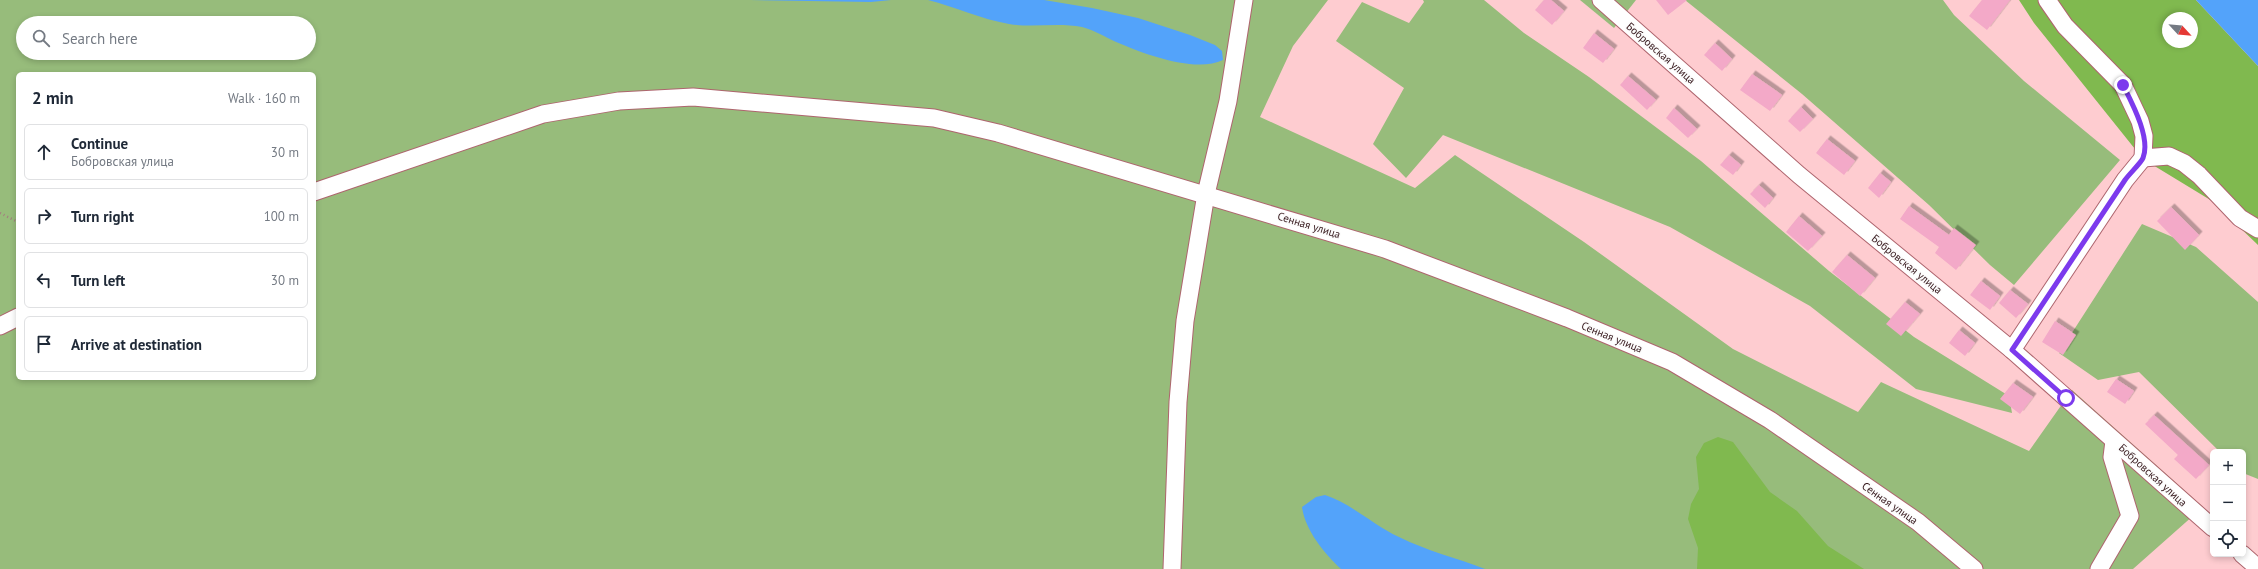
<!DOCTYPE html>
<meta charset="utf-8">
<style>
:root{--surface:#fff;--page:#f2f2f3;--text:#1f2937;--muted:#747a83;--line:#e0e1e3}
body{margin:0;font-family:"PT Sans",sans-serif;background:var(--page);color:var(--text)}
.controls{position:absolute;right:12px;bottom:12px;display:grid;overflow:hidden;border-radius:6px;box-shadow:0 2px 6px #0003}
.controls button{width:36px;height:36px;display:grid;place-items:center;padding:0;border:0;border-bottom:1px solid var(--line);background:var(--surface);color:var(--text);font:20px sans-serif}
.compass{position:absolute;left:2162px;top:12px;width:36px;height:36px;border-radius:50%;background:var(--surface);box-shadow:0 2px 6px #0003;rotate:116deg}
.stop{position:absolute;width:12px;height:12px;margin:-9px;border:3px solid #7c3aed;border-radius:50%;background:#fff}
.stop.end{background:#7c3aed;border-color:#fff;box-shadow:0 1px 4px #0008}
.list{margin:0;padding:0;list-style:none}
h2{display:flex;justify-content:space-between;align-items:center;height:52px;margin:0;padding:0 16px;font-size:17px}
h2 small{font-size:13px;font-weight:400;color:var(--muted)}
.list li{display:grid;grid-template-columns:26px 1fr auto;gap:12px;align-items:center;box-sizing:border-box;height:56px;margin:0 8px 8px;padding:0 8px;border:1px solid var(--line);border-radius:6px}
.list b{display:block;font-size:15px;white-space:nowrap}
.list p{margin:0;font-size:13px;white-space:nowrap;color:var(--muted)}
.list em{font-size:13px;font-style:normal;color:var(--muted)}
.icon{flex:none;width:22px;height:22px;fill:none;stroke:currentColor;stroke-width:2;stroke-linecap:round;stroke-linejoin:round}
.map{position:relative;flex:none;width:2258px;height:569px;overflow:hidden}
.search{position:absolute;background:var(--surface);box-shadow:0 2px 6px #0003;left:16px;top:16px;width:300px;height:44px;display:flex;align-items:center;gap:10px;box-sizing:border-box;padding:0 14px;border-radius:22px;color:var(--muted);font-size:15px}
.panel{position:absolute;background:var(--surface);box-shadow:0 2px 6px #0003;left:16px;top:72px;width:300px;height:308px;border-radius:6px}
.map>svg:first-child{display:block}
</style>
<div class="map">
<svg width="2258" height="569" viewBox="0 0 2258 569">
<defs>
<filter id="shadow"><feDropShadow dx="3.5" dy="-3.5" stdDeviation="0" flood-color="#0004"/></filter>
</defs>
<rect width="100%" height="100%" fill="#feccd0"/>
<g fill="#97bc7b" fill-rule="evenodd">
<path d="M0,0h1328l-35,46 -33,71 155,71 40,-33 129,87 149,107 125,63 23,-30 148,69 43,-61 131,117 -70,62h-2133zM23,23h286v30h-286zM18,74h296v304h-296z"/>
<path d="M1423,0h61l40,33 65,44 112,84 128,110 85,66 95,59 3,17 -96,-24 -106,-83 -140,-79 -227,-92 -37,43 -33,-34 31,-56 -68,-47 26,-39 47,21 15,-21z"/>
<path d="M1580,0h56l-22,28z"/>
<path d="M1685,0h258l11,15 70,66 96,79 -106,125 -24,-20 -61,-60 -127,-111z"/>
<path d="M2142,224l54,23 62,55v177l-15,-6v-21h-23l-81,-80 -41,8 -39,-27z"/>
</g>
<g fill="#80b94f" fill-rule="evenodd">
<path d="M2019,0h177l62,66v179l-46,-44 -69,-42 -109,-136zM2168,18h24v24h-24z"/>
<path d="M1718,437l15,5 37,50 27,19 31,35 36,23h-167l1,-21 -10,-29 3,-15 8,-15 -3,-32 8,-14z"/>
</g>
<g fill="#53a3fa">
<path d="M750,0h141l-20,2z"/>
<path d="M928,0h116l48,8 46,10 52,17 25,10 7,6 1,9c-27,13 -76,-5 -102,-16 -13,-5 -26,-14 -39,-17 -24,-5 -49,1 -73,-3 -28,-5 -54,-17 -81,-24z"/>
<path d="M2196,0h62v66z"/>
<path d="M1325,495c27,9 48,30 74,42 28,14 58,21 86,32h-144c-17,-16 -36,-39 -39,-62l14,-10z"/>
</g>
<g fill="#f3a9c8" filter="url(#shadow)">
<path d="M1544,0h7l13,11 -12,14 -17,-15z"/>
<path d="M1656,0h31l-19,15z"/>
<path d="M1982,0h28l-23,30 -18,-14z"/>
<path d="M1594,33l20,16 -11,14 -20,-15z"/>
<path d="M1715,43l17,16 -10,12 -18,-16z"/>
<path d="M1752,74l30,21 -12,16 -30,-21z"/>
<path d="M1628,76l28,24 -9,10 -27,-25z"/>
<path d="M1801,107l12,12 -13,13 -12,-11z"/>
<path d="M1674,108l23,21 -9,9 -22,-20z"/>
<path d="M1827,139l28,22 -11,14 -28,-22z"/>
<path d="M1729,155l12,10 -8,10 -13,-10z"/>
<path d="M1880,173l11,9 -12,16 -11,-10z"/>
<path d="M1759,185l14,13 -8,10 -15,-14z"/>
<path d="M1909,206l40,29 5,-7 22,17 -20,25 -21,-17 4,-6 -39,-28z"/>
<path d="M2171,207l28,28 -14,15 -28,-29z"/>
<path d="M1799,216l23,20 -14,15 -22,-19z"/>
<path d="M1847,255l28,23 -15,18 -28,-24z"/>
<path d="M1981,281l19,15 -10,14 -20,-15z"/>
<path d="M2010,290l18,14 -12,14 -17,-15z"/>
<path d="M1905,302l15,12 -19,22 -15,-12z"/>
<path d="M2055,321l21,14 -13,20 -21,-13z"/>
<path d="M1959,330l16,13 -10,13 -16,-13z"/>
<path d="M2116,379l18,12 -9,13 -18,-12z"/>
<path d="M2013,383l20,14 -13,17 -20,-15z"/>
<path d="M2154,415l55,50 -13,14 -22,-20 4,-4 -33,-31z"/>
</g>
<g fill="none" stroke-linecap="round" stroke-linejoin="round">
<defs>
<g id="minor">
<path d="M1601,0l198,175 213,175 201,178"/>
<path d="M2047,0l18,26 58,59 17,36 4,15 -1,22 26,-2 15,7 15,12 41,43 18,11"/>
<path d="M314,192l229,-78 76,-13 74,-4 241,21 64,15 387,116 182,69 105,44 98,58 148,102 56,47"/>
<path d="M0,326l18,-9"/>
<path d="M2012,350l113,-170 18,-22"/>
<path d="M2242,554l16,14"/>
<path d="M1172,569l6,-167 7,-81 21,-127 22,-93 16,-101"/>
<path d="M2099,569l31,-53 -18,-59 2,-16"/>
</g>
</defs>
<use href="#minor" stroke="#ae656e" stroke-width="19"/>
<path stroke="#a47b7f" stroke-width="2.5" stroke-dasharray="1 3" stroke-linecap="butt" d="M0,213l18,9"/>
<use href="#minor" stroke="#fff" stroke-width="17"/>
</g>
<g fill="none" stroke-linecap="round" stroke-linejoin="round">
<path stroke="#7c3aed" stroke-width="5" d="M2066,398l-54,-48 113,-170c4,-6 16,-17 18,-22 8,-20 -11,-55 -20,-73"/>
</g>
<g text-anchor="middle" stroke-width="3" stroke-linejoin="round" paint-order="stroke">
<g font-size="11" fill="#371a1e" stroke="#fcfcfc">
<text transform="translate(1661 53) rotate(41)" y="4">Бобровская улица</text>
<text transform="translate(1309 225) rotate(17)" y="4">Сенная улица</text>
<text transform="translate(1907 264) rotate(39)" y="4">Бобровская улица</text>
<text transform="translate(1612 337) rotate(22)" y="4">Сенная улица</text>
<text transform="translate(2153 475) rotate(42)" y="4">Бобровская улица</text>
<text transform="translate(1890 503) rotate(35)" y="4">Сенная улица</text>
</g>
</g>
</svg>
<div class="controls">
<button>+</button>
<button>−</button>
<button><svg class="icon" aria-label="locate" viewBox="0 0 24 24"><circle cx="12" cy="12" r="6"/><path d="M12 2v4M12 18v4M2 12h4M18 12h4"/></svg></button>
</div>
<svg class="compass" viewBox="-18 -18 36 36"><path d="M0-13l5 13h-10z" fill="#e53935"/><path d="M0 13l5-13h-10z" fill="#747a83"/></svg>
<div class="stop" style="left:2066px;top:398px"></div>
<div class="stop end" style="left:2123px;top:85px"></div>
<div class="search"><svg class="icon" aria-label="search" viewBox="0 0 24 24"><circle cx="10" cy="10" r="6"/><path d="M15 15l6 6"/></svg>Search here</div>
<section class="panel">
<h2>2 min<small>Walk · 160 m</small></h2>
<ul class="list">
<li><svg class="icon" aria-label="ahead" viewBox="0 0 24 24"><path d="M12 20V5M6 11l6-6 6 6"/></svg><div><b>Continue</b><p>Бобровская улица</p></div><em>30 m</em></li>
<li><svg class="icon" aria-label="right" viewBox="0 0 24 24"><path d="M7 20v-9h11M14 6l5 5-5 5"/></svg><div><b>Turn right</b></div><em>100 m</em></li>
<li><svg class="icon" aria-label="left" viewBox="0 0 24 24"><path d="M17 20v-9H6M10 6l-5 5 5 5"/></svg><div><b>Turn left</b></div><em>30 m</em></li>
<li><svg class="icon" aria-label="arrive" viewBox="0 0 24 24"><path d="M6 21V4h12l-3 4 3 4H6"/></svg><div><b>Arrive at destination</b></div></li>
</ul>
</section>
</div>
